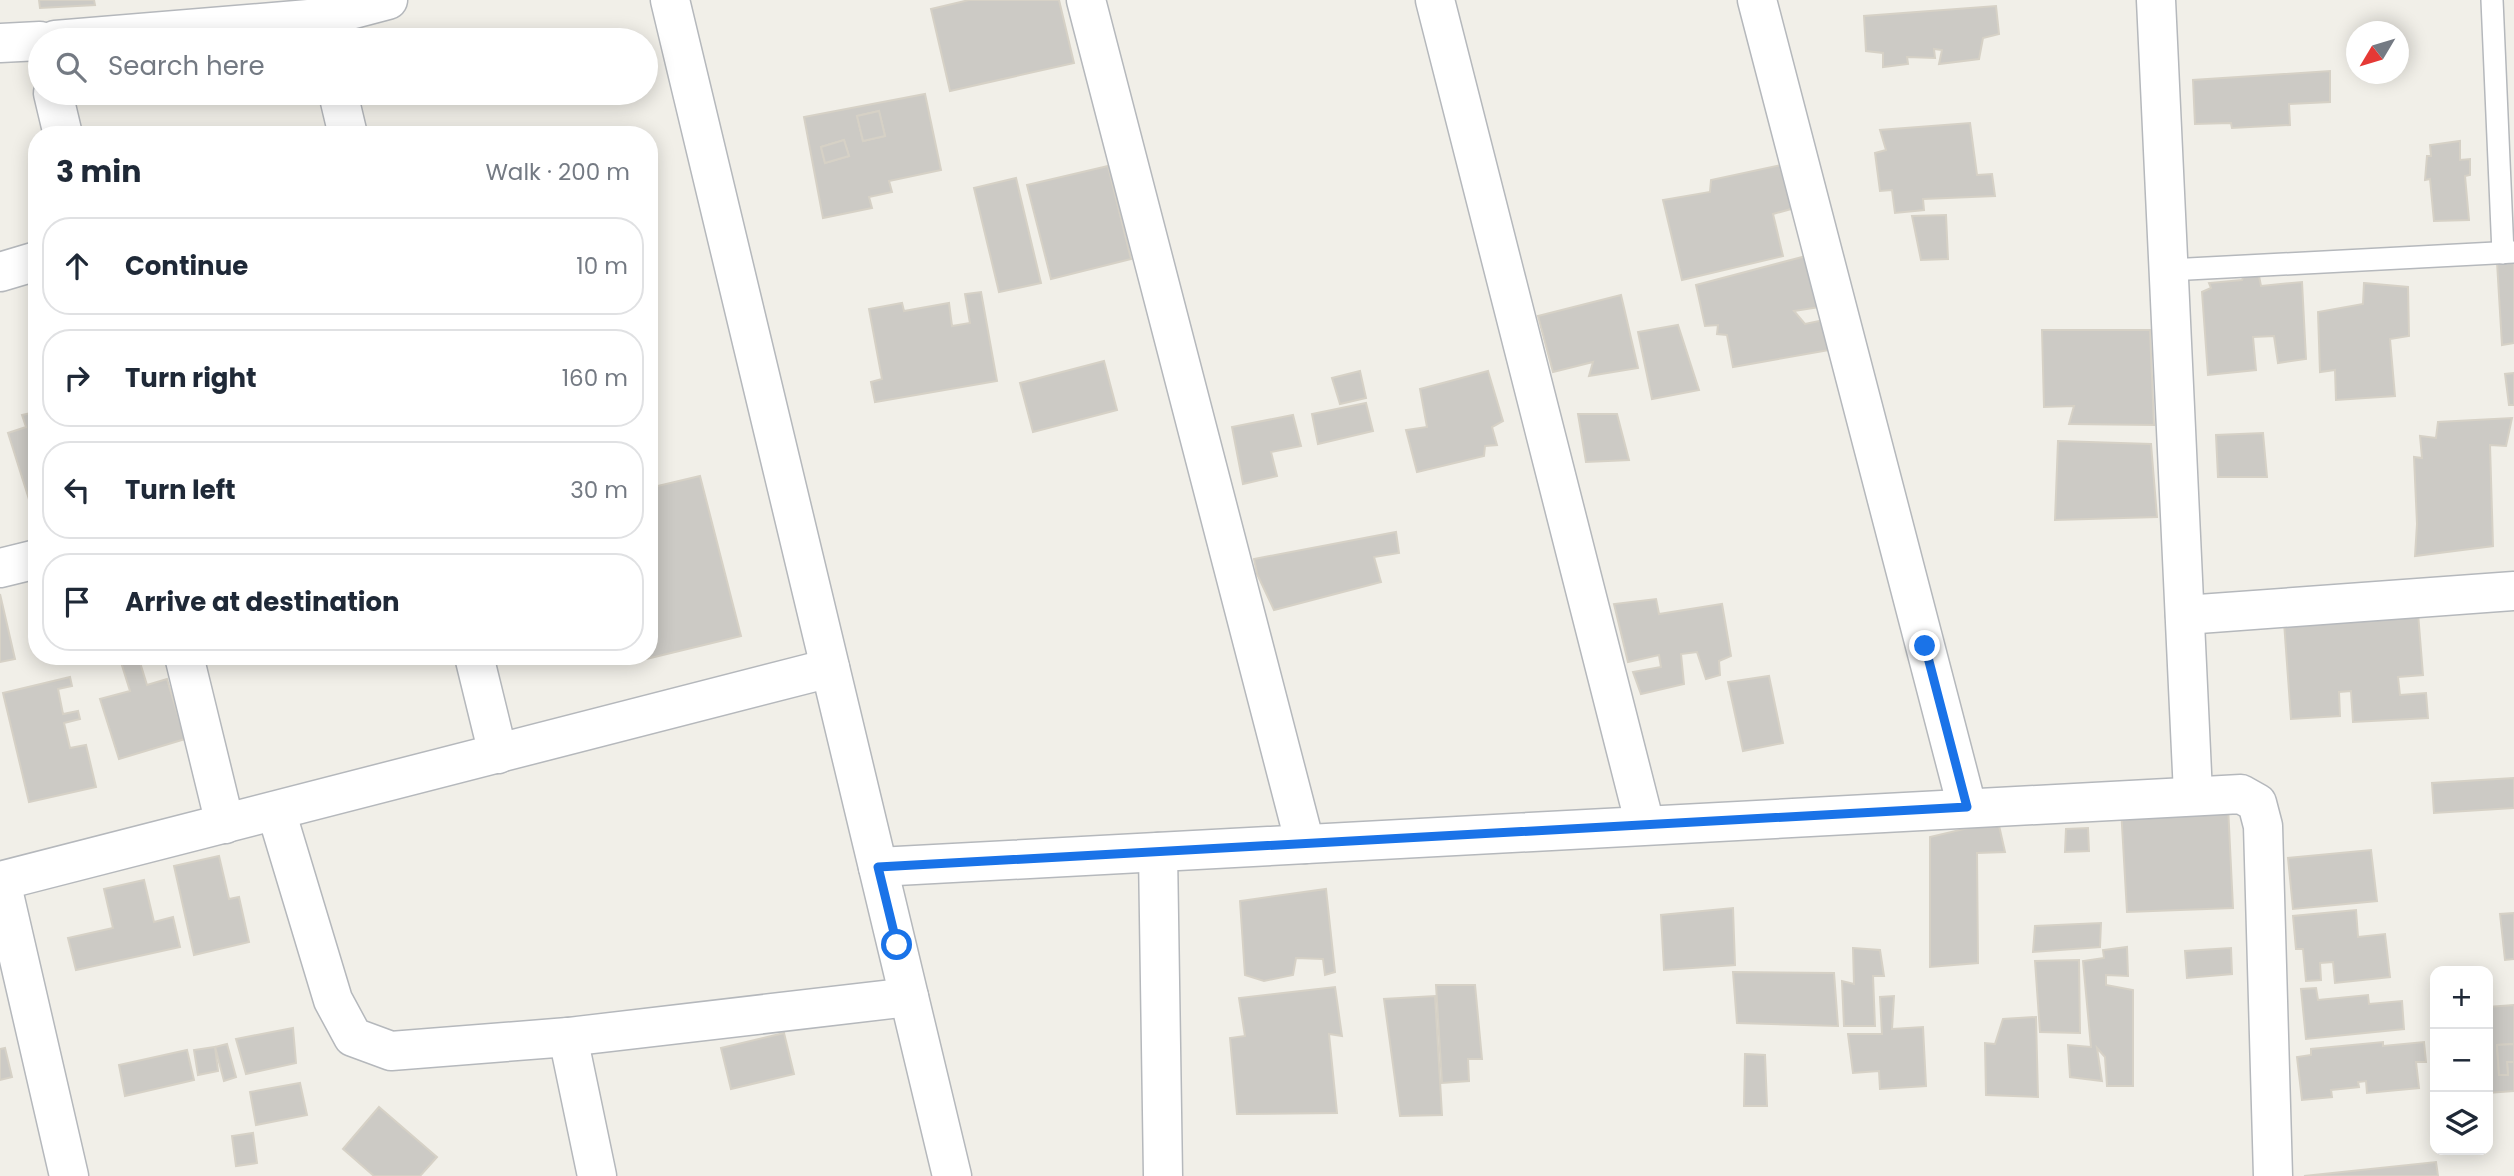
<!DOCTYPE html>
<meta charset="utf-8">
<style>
:root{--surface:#fff;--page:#f6f6f7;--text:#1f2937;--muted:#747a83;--line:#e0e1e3}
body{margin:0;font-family:Poppins,sans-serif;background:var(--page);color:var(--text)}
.controls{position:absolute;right:21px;bottom:21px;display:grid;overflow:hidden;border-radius:14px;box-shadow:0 4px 18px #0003}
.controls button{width:63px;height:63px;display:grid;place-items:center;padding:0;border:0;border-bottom:2px solid var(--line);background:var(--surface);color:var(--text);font:35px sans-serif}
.compass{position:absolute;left:2346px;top:21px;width:63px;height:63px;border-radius:50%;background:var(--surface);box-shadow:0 4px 18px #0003;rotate:232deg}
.stop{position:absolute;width:21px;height:21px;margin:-16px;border:5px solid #1a73e8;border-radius:50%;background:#fff}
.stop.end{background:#1a73e8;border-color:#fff;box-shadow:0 2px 7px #0008}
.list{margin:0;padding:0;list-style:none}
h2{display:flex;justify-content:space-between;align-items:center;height:91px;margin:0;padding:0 28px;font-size:30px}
h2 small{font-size:23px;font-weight:400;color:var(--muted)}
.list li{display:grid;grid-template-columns:46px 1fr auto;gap:21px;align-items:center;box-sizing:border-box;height:98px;margin:0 14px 14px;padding:0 14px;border:2px solid var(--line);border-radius:28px}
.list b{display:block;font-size:26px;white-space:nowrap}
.list em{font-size:23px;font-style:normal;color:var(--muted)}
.icon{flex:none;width:38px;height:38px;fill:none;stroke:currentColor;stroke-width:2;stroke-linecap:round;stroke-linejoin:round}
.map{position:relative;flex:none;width:2514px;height:1176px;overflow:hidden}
.search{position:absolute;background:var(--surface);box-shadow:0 4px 18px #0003;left:28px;top:28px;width:630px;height:77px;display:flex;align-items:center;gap:18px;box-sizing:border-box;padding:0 24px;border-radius:38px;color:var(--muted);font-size:26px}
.panel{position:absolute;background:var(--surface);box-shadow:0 4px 18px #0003;left:28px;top:126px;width:630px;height:539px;border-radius:28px}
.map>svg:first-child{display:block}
</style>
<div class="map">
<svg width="2514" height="1176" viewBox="0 0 2514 1176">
<rect width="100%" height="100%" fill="#f1efe8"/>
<g fill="#cccac5" stroke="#d6d1c6" stroke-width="2" fill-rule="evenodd">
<path d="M39,0h55l1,5 -55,3z"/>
<path d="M969,0h90l15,63 -124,28 -19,-82z"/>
<path d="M1996,6l3,28 -16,4 -4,21 -40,5 3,-14 -8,-1 1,9 -28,-1 1,7 -25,3v-14l-17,-2 -2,-35z"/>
<path d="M2330,71v31l-41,2 1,21 -58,3 -1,-5 -36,1 -2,-44z"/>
<path d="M925,94l16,76 -52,11 3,11 -23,5 3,11 -49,10 -19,-101zM879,111l6,25 -22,5 -6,-25zM844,140l5,16 -24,7 -4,-16z"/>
<path d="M879,111l6,25 -22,5 -6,-25z"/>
<path d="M1970,123l7,52 15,-1 3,22 -72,3 1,11 -29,3 -3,-23 -12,1 -5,-38 11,-3 -6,-20z"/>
<path d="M844,140l5,16 -24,7 -4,-16z"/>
<path d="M2460,141v19l10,-1v16l-5,1 4,44 -35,1 -4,-42 -5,1 2,-24h4l-1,-11z"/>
<path d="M1790,163l12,43 -29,8 10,42 -101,24 -19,-80 47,-8 1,-12z"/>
<path d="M1108,166l23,93 -80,20 -24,-94z"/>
<path d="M1016,178l25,105 -42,9 -25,-104z"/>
<path d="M1946,215l2,44 -27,1 -9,-44z"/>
<path d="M1806,256l14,51 -26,4 11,13 24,-5 6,30 -102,18 -6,-32 -10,-1 1,-9 -13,1 -9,-41z"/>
<path d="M2497,262l17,1v80l-12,2z"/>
<path d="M2244,275l15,1 2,10 41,-4 4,77 -28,4 -4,-27 -21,1 3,33 -48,5 -6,-83 9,-4 -2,-5 33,-3z"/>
<path d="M2364,283l44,4 1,49 -19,3 5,57 -59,4 -1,-30 -15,2 -2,-60 45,-8z"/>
<path d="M981,292l16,89 -122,21 -4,-20 11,-3 -13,-70 33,-6 2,8 45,-8 3,23 18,-3 -5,-29z"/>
<path d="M1621,295l17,73 -49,8 4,-14 -40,10 -15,-56z"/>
<path d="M1678,325l21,65 -47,9 -14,-67z"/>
<path d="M2042,330h108l4,95 -85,-1 5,-18 -30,1z"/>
<path d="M1104,361l13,49 -84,22 -13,-49z"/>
<path d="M1360,371l6,27 -26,6 -8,-26z"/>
<path d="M1488,371l15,50 -11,6 5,18 -12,1 -1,10 -67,16 -11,-42 21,-3 -7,-38z"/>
<path d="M2514,373v32h-5l-4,-31z"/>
<path d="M1366,403l7,28 -55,13 -6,-30z"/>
<path d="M31,413l6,19v78l-4,2 -25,-79 18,-6 -4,-12z"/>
<path d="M1578,414h39l12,46 -43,2z"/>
<path d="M1293,415l8,31 -30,6 6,24 -34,8 -11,-57z"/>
<path d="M2512,418l-6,28 -16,-1 3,101 -78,10 2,-32 -3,-67 8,1 -2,-22 16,2 2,-16z"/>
<path d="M2263,433l4,44h-49l-2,-42z"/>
<path d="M2058,441l93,3 6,73 -102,3z"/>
<path d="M700,476l41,160 -107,26 -1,-6h16v-168z"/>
<path d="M1396,532l3,21 -25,4 7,25 -107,28 -17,-36 -3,-15z"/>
<path d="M0,594l15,65 -15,3z"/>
<path d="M1656,599l3,15 63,-10 9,52 -12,5 1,14 -14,4 -9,-27 -16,2 3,30 -43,10 -8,-22 28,-5 -2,-12 -31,7 -14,-58z"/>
<path d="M2418,613l5,62 -25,2 2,18 26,-2 2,25 -75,4 -2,-31 -12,1 1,24 -49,3 -7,-97z"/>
<path d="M87,656h25l-24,7z"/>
<path d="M128,656h10l9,29 20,-6 18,60 -66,20 -19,-60 30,-8 -10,-32z"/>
<path d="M1769,676l14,67 -40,8 -15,-69z"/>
<path d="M70,677l2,9 -14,3 5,25 15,-3 2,8 -16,4 6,25 16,-3 10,42 -67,15 -26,-109z"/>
<path d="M2514,778v30l-80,5 -2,-30z"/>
<path d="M2228,806l5,102 -106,4 -6,-104z"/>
<path d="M1998,821l7,31 -28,1 1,110 -48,4v-130z"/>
<path d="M2088,828l1,23 -24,1 1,-23z"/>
<path d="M2371,850l6,51 -84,8 -5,-51z"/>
<path d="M219,856l10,43 10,-2 10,45 -55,13 -20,-89z"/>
<path d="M144,880l10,42 19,-5 7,30 -104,23 -8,-32 45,-10 -9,-39z"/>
<path d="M1326,889l9,83 -10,3 -2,-16 -27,-1 -3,17 -29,6 -19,-6 -5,-74z"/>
<path d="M1733,908l2,57 -71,5 -3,-55z"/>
<path d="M2356,910l2,27 27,-3 5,43 -55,6 -2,-21 -13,1 1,17 -15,1 -3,-32h-7l-3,-33z"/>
<path d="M2514,913v46l-9,1 -5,-46z"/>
<path d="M2101,923l-1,24 -67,5 2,-26z"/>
<path d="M2127,947l1,29 -22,-1v10l27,5v96h-26l-2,-29 -8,-9 5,33 -32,-4 -2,-32 23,2 -8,-86 21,-3 -1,-8z"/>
<path d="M1853,948l27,2 4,26h-11l2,50h-31l-2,-45 12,3z"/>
<path d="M2231,948l1,26 -45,4 -2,-27z"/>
<path d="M2079,960l1,73 -40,-1 -5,-71z"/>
<path d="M1733,972l101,1 4,53 -101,-3z"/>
<path d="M1436,985h39l7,74h-14l1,22 -27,2z"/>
<path d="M1335,987l7,49 -13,-2 8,79 -100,1 -7,-76 15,-2 -6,-38z"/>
<path d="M2316,988l2,12 50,-5 1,9 33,-3 2,28 -98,10 -5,-50z"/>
<path d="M1435,996l7,119 -42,1 -16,-117z"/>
<path d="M1894,996l-2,33 31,-2 3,59 -46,3 -1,-18 -26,2 -5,-39h34l-2,-37z"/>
<path d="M2514,1005v39l-17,1 2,30h9l-1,-13h7v29l-26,2v-86z"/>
<path d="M2036,1017l2,80 -52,-2 -1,-52 10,1 8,-25z"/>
<path d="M293,1028l3,35 -50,11 -10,-35z"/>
<path d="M784,1033l10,41 -63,15 -10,-41z"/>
<path d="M2383,1042v4l41,-4 2,20h-10l3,26 -52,5 -1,-12 -8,1 1,5 -28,3 1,7 -30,3 -5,-43 14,-2v-6z"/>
<path d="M227,1044l9,33 -12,4 -9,-34z"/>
<path d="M2514,1044v18h-7l1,13h-9l-2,-30z"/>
<path d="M215,1047l3,24 -20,4 -4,-25z"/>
<path d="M5,1048l7,29 -12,3v-31z"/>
<path d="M187,1050l7,30 -69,16 -6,-31z"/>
<path d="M1745,1054l20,1 2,51h-23z"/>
<path d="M300,1083l7,32 -51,10 -6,-33z"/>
<path d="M379,1107l58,50 -17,19h-46l-31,-27z"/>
<path d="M253,1133l4,30 -21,3 -4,-30z"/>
<path d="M2436,1162l2,14h-134z"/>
</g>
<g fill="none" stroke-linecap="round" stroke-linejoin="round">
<defs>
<g id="service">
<path d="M2492,0l11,253"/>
<path d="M2169,270l345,-18"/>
</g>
<g id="minor">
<path d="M1086,0l219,844"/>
<path d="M1435,0l210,825"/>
<path d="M1757,0l210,807"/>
<path d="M2156,0l37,794"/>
<path d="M55,40l265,-22 68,-18"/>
<path d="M0,43l40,-2"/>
<path d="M53,93l10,42"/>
<path d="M338,93l10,42"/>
<path d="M0,272l37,-11"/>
<path d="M0,568l37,-9"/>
<path d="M2185,615l329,-24"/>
<path d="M184,656l41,168"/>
<path d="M474,656l24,98"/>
<path d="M276,811l57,189 20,37 38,14 177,-14 341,-40"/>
<path d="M1158,852l5,324"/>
<path d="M878,867l1363,-73 16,9 6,23 10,350"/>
<path d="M0,881l830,-213"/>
<path d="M1,881l68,295"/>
<path d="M568,1037l29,139"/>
</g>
<path id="tertiary" d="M670,0l282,1176"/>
</defs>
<use href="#service" stroke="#b5b8bc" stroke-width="24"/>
<use href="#minor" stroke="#b5b8bc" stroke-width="41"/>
<use href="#tertiary" stroke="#b5b8bc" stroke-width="41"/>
<use href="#service" stroke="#fff" stroke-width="21"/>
<use href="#minor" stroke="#fff" stroke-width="38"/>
<use href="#tertiary" stroke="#fff" stroke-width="38"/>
</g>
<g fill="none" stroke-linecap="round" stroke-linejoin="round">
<path stroke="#1a73e8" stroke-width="9" d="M897,945l-19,-78 1089,-60 -42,-161"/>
</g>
</svg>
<div class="controls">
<button>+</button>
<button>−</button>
<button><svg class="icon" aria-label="layers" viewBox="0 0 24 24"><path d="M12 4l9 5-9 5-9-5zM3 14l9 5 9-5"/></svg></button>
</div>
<svg class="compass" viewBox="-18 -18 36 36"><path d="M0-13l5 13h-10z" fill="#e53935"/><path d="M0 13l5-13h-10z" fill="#747a83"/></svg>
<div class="stop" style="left:897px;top:945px"></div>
<div class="stop end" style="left:1925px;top:646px"></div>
<div class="search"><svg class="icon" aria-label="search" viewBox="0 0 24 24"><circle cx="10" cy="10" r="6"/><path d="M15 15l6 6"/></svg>Search here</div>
<section class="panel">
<h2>3 min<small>Walk · 200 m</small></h2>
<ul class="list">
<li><svg class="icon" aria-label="ahead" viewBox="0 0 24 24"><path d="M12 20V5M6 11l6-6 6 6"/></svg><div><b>Continue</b></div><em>10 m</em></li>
<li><svg class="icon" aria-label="right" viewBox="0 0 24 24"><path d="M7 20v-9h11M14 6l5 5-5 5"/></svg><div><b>Turn right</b></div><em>160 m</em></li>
<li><svg class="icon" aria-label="left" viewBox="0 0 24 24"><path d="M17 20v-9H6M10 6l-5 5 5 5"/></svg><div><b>Turn left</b></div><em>30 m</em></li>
<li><svg class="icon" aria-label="arrive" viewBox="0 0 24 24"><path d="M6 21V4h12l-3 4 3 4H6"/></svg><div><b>Arrive at destination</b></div></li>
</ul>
</section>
</div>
